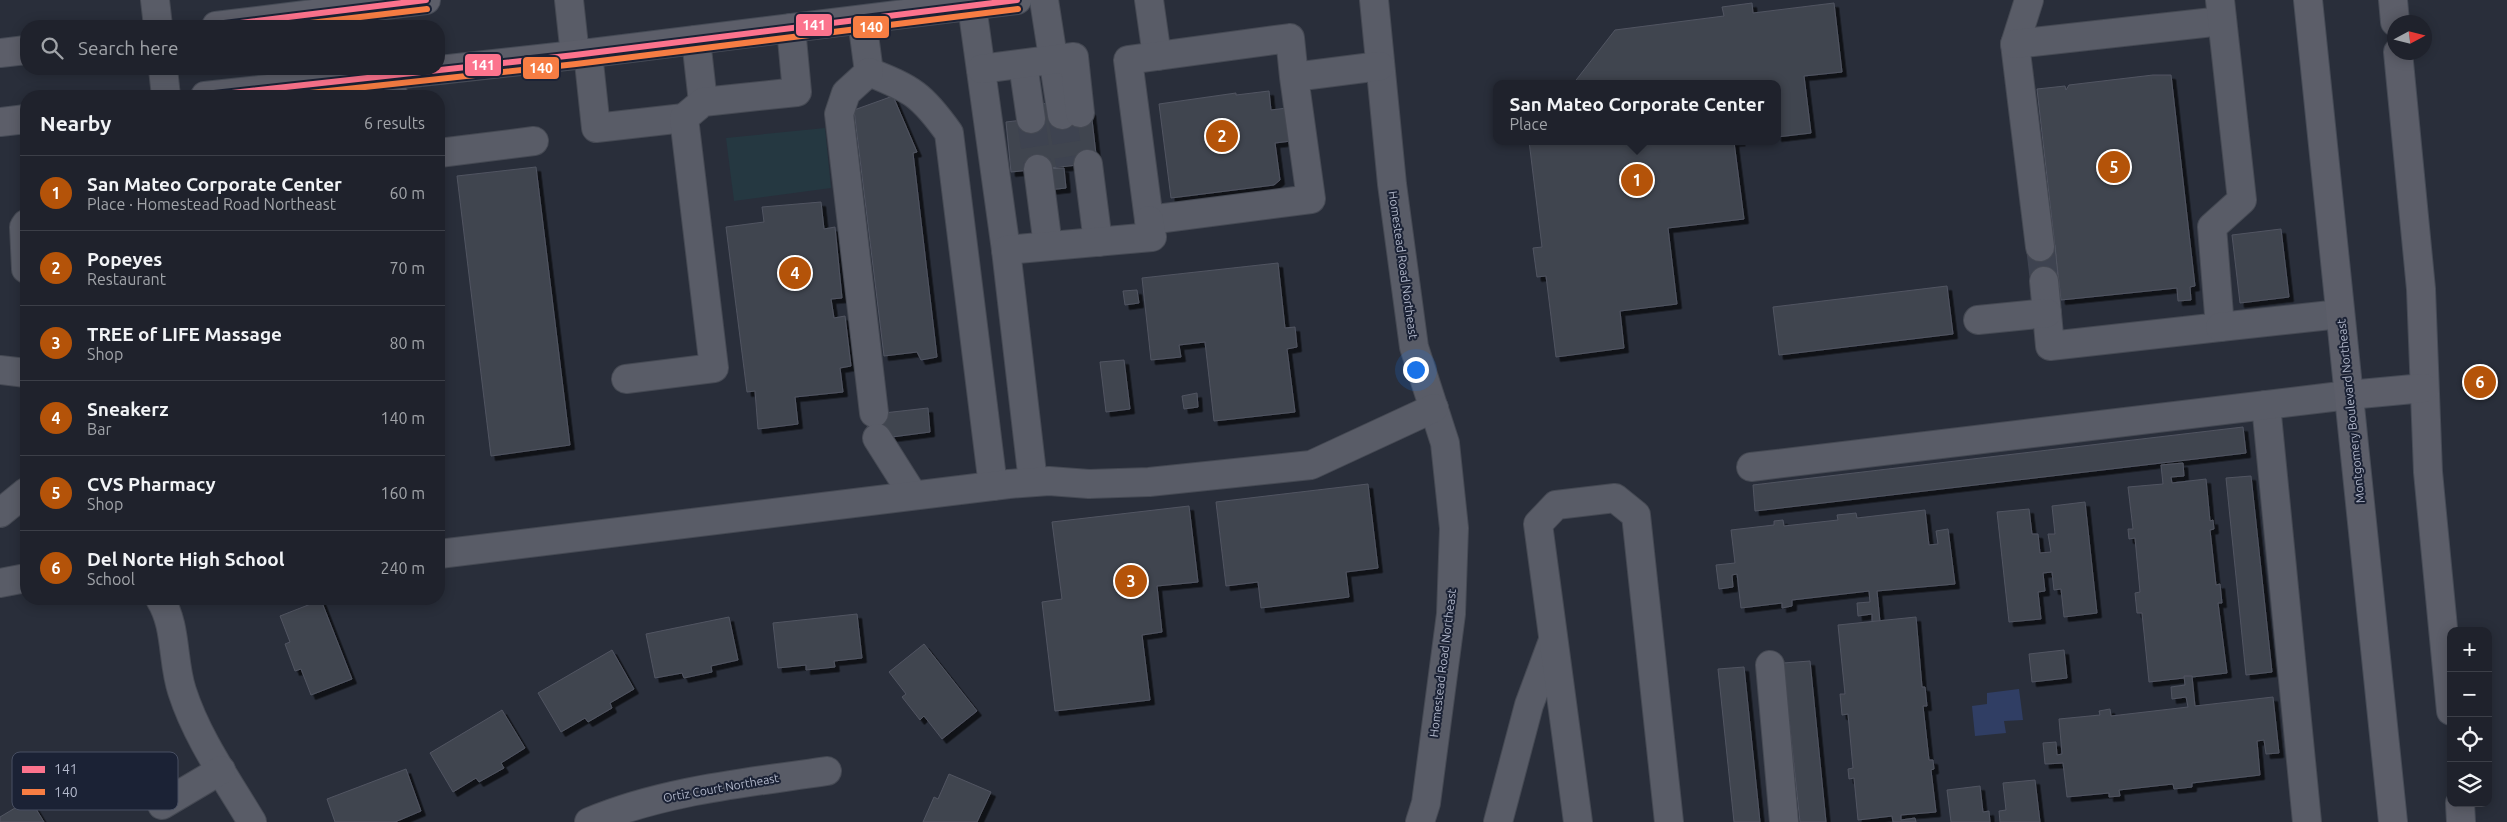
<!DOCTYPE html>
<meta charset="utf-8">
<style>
:root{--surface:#1f222c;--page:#2c2f38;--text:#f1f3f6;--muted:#a1a4a9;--line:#3c3f48;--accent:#b45309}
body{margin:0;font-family:Ubuntu,sans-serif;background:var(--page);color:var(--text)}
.controls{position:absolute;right:15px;bottom:15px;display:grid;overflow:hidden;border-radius:10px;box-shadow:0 2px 12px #0003}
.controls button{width:45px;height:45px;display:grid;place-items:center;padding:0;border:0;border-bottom:1px solid var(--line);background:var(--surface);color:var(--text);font:25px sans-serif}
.compass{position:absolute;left:2387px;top:15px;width:45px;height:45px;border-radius:50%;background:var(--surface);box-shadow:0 2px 12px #0003;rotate:83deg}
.you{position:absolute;left:1415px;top:369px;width:18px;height:18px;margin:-12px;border:4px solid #fff;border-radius:50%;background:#1a73e8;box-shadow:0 0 0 8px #1a73e833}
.badge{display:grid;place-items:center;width:32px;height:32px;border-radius:50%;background:var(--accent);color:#fff;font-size:16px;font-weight:700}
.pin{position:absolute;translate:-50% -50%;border:2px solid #fff;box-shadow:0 1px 5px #0006}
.popup{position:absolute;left:1493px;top:80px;width:288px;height:65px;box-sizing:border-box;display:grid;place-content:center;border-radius:10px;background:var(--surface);filter:drop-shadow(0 1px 4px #0005);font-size:16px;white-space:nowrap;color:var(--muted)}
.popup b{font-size:19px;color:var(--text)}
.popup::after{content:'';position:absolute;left:50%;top:100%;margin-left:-10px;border:10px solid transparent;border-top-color:var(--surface)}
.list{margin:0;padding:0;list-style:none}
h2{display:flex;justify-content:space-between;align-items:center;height:65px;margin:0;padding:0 20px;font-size:21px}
h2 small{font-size:16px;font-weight:400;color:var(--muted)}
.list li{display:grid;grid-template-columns:32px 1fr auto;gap:15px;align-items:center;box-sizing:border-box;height:75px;padding:0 20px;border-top:1px solid var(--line)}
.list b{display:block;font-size:19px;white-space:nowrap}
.list p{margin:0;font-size:16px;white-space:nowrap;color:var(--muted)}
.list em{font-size:16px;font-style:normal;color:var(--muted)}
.icon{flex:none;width:28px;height:28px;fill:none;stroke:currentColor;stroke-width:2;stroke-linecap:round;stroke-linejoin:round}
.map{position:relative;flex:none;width:2507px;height:822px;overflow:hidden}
.search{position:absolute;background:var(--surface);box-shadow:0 2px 12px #0003;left:20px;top:20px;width:425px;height:55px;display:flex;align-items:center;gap:12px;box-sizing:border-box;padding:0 18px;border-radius:20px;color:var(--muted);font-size:19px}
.panel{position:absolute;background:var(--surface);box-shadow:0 2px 12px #0003;left:20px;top:90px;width:425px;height:515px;border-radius:20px}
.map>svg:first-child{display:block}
</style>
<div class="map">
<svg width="2507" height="822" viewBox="0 0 2507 822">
<defs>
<filter id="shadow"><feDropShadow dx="4.5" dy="4.5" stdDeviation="0" flood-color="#0009"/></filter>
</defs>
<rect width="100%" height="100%" fill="#292e3a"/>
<path fill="#253841" d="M825,128l6,60 -97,13 -8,-63z"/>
<path fill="#303e64" d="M2019,689l4,31 -19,1 2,12 -31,3 -3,-30 15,-2v-11z"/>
<g fill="#404450" stroke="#515561" filter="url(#shadow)">
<path d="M1752,3l1,10 81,-10 8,69 -38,4 7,57 -34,4v-53h-204l42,-54 109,-14 -2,-9z"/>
<path d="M2153,75h18l24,211 -5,1 1,13 -13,1 -1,-13 -116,12 -24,-211 28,-3 1,4 3,-5z"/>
<path d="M1269,91l2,19 16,-2 4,33 -16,2 5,37 -6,5 -103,13 -12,-94 77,-11v2z"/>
<path d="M893,96l24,56 -4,1 24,204 -16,3 -4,-8 -33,4 -30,-246z"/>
<path d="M1055,103l36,8 6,52 -86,9 -5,-50 25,-3 8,-15z"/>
<path d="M1529,141h212l-7,1 10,77 -76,9 9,76 -57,7 4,37 -68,9 -10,-81 -9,1 -4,-29 9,-1z"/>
<path d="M536,167l34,278 -79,11 -34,-280z"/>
<path d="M1064,168l2,20 -18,2 -2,-21z"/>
<path d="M821,202l3,27 11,-2 7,71 -11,1 3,19 11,-2 6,50 -11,2 3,24 -48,5 3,27 -40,5 -3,-38 -8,1 -21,-165 38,-5 -2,-15z"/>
<path d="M2281,229l8,68 -49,6 -8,-68z"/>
<path d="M2055,245l3,34 -24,3 -4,-35z"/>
<path d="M1278,263l7,65 10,-1 2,20 -10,2 8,63 -81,9 -9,-79 -26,3 2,12 -30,3 -9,-82z"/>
<path d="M1947,286l6,48 -174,21 -6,-48z"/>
<path d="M1137,290l2,13 -14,2 -2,-14z"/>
<path d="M1124,360l6,49 -24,3 -6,-50z"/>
<path d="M1197,393l1,14 -14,2 -2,-13z"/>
<path d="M928,408l2,24 -61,8 -3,-25z"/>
<path d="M2243,427l3,26 -491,58 -2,-26z"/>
<path d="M2183,463l1,13 -13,1 1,6 34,-4 4,42 3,-1 1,9 -4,1 6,55 4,-1 2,19h-4l9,70 -78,9 -7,-69h-5l-2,-20 5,-1 -5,-54 -6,1 -1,-10h5l-5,-42 35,-3 -2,-19z"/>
<path d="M2251,476l21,196 -26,3 -20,-197z"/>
<path d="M1368,484l10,84 -32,4 3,25 -88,11 -3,-26 -32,4 -10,-84z"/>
<path d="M2085,502l12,111 -33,4 -3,-28 -7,1 -2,-18 -9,1 2,18 -7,1 3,27 -32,3 -12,-110 32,-3 3,25h6l2,19 11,-1 -3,-18h7l-3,-28z"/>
<path d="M1189,506l9,76 -41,4 5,46 -20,3 8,65 -95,11 -13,-109 20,-3 -10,-77z"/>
<path d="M1925,510l4,35 9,-1 -2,-13 12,-2 7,55 -78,7 3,31 -8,1v-9l-14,2 -1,-13 13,-1 -1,-11 -77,9v6l-10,2v-5l-41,5 -4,-34 -5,1 1,12 -14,2 -3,-24 19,-2 -4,-33 43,-5v-4l9,-1 1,6 54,-6 -1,-5 19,-2 1,5z"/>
<path d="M321,600l31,79 -41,16 -10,-26 -6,2 -10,-27 5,-2 -10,-26z"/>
<path d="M857,614l5,44 -28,3 1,6 -29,3v-5l-28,3 -5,-45z"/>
<path d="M729,617l9,43 -27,6 1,6 -28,6 -2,-5 -27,5 -9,-44z"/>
<path d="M1916,617l6,70h3l2,19h-4l6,54h4l1,9 -3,1 5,42 -35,3v5l14,-2 1,4h-23l-1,-6 -34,4 -4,-42 -5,1 -1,-10 5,-1 -5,-54 -6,1 -2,-21h5l-7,-69z"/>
<path d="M924,644l53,67 -35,28 -18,-23 -4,4 -18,-23 4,-3 -17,-22z"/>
<path d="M612,650l22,39 -24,14 2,5 -24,14 -3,-4 -24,14 -23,-39z"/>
<path d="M2064,650l3,28 -35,4 -3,-28z"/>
<path d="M1810,661l16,161h-26l-17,-159z"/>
<path d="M1744,667l16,155h-26l-16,-153z"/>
<path d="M2184,676h8l3,30 78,-9 6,56 -13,1 -2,-14 -7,1 3,34 -68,8v4l-18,2 -1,-5 -54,6 1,6 -11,1v-4l-42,4 -4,-34 -18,1 -2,-21 13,-1 1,13 5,-1 -3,-35 41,-4 -1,-4 11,-2 1,7 77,-9 -2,-10 -14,2 -1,-12 14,-2z"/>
<path d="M502,710l23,38 -24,15 3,5 -25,14 -3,-4 -23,14 -23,-39z"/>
<path d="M406,769l15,42 -26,11h-60l-8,-23z"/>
<path d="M949,774l42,18 -14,30h-54l11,-25 4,2z"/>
<path d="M2035,780l5,42h-40l-1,-11 7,-1 -3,-27z"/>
<path d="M1980,786l3,26 6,-1 1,11h-39l-4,-32z"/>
<path d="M30,799l14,23h-44v-5z"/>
</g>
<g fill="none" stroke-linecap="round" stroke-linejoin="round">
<g stroke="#3e4350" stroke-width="28" stroke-dasharray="28 14" stroke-linecap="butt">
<path d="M1062,115l8,50"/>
<path d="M1031,119l7,50"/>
<path d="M2040,247l4,34"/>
</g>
<defs>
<g id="minor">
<path d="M155,0l3,26"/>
<path d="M569,0l6,55"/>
<path d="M1044,0l18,115"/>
<path d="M1149,0l8,56"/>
<path d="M1374,0l18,184 22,163 31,96 9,85 -3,86 -25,189 -6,19"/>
<path d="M2029,0l-14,44 25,203"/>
<path d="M972,6l34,244"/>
<path d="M862,20l7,52"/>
<path d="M696,40l7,62"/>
<path d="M2015,44l207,-23"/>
<path d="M588,53l8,75 88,-10"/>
<path d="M1023,64l8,55"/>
<path d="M163,69l3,27"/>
<path d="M981,69l93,-12 6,56"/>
<path d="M869,72c43,17 53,23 80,61l44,353"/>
<path d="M869,72l-23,21 -7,21 35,299"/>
<path d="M391,75l2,21"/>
<path d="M1294,77l-4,-39 -162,22 21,160 162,-21 -17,-122 86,-11"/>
<path d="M439,153l95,-12"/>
<path d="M1088,164l10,78"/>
<path d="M1038,169l10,77"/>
<path d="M26,224l-2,3 2,42"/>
<path d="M2044,281l6,65 170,-19 -8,-100 30,-27 -22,-200"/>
<path d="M1978,320l69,-7"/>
<path d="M2220,327l120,-13"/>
<path d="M0,370l26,3"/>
<path d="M626,379l88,-11 -30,-250 19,-16 94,-10 -6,-64"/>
<path d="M2266,405l41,417"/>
<path d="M877,438l36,57"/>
<path d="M1751,467l598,-72"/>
<path d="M1033,482l-27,-232 146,-13 -3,-17"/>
<path d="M0,513l26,-21"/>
<path d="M439,554l570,-70 40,-3 40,3 60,-2 162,-17 123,-57"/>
<path d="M0,583l26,-5"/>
<path d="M160,599c17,27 12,62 22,92 15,47 45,89 70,131"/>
<path d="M1770,665l14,157"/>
<path d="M162,805l59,-35"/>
<path d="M589,822c76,-32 158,-39 238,-51"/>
<path d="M1498,822l31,-117 23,-62"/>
<path d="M1578,822l-40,-298 18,-19 59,-7 21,17 33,307"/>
</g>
<g id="major">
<path d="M2308,0l85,822"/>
<path d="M2393,0l2,22"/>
<path d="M216,26l210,-26"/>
<path d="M2398,52l23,237 7,183 23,239"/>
<path d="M0,53l26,-3"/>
<path d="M205,96l370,-41 442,-55"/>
<path d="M0,122l26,-3"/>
<path d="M2349,395l75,-7"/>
<path d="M2460,803l1,19"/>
</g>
</defs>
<use href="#minor" stroke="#454953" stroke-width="30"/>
<use href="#major" stroke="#464b56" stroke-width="30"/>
<use href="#minor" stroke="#595c67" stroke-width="28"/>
<use href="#major" stroke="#5c5e69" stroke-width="28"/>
<defs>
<g id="bus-1">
<path d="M216,26l210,-26"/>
<path d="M205,96l370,-41 442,-55"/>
</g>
<g id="bus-2">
<path d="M285,26l142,-17"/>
<path d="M282,96l294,-32 442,-55"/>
</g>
</defs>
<use href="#bus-1" stroke="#1b2235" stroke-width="10"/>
<use href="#bus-2" stroke="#1b2235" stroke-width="10"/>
<use href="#bus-1" stroke="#fc738d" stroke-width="6"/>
<use href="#bus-2" stroke="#f77d43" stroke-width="6"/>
</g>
<g text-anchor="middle" stroke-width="4" stroke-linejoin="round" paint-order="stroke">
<g font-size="12" fill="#b2b8cb" stroke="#1b2235">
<text transform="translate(1403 265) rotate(82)" y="4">Homestead Road Northeast</text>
<text transform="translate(2351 411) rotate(-96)" y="4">Montgomery Boulevard Northeast</text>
<text transform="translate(1443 663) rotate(-83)" y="4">Homestead Road Northeast</text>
<text transform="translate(721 788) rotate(-10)" y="4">Ortiz Court Northeast</text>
</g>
</g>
<rect x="12" y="752" width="166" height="58" rx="8" fill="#1b2235" stroke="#484f62" stroke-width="1"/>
<rect x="22" y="766" width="23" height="7" fill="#fc738d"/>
<rect x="22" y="789" width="23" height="6" fill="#f77d43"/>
<g font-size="14" fill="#b2b8cb">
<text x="54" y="774">141</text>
<text x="54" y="797">140</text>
</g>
<g stroke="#1b2235" stroke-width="2">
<rect x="795" y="13" width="38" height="24" rx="5" fill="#fc738d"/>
<rect x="852" y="15" width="38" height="24" rx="5" fill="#f77d43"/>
<rect x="464" y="53" width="38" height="24" rx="5" fill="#fc738d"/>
<rect x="522" y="56" width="38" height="24" rx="5" fill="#f77d43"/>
</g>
<g font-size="14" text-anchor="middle" font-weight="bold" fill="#fff">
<text x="814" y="30">141</text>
<text x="871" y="32">140</text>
<text x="483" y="70">141</text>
<text x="541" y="73">140</text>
</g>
</svg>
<div class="controls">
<button>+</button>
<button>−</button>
<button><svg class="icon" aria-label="locate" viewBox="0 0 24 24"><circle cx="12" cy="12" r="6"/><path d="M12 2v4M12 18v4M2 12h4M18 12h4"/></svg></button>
<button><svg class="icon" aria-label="layers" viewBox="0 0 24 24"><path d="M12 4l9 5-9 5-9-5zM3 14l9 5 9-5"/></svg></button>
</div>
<svg class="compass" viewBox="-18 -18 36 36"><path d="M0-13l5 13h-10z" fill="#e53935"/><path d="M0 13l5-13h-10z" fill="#a1a4a9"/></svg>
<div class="you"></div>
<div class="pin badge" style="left:1637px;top:180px">1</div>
<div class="popup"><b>San Mateo Corporate Center</b>Place</div>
<div class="pin badge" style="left:1222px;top:136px">2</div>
<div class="pin badge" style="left:1131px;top:581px">3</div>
<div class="pin badge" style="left:795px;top:273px">4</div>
<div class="pin badge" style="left:2114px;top:167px">5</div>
<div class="pin badge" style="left:2480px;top:382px">6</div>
<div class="search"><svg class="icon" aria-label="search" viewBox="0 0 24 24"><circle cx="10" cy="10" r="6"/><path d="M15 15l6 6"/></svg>Search here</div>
<section class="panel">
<h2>Nearby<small>6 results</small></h2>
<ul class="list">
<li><span class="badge">1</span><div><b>San Mateo Corporate Center</b><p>Place · Homestead Road Northeast</p></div><em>60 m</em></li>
<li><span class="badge">2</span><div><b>Popeyes</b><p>Restaurant</p></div><em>70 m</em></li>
<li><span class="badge">3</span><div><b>TREE of LIFE Massage</b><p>Shop</p></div><em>80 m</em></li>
<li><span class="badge">4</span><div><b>Sneakerz</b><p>Bar</p></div><em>140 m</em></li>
<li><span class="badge">5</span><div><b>CVS Pharmacy</b><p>Shop</p></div><em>160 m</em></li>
<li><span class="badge">6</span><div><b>Del Norte High School</b><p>School</p></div><em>240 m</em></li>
</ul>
</section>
</div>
